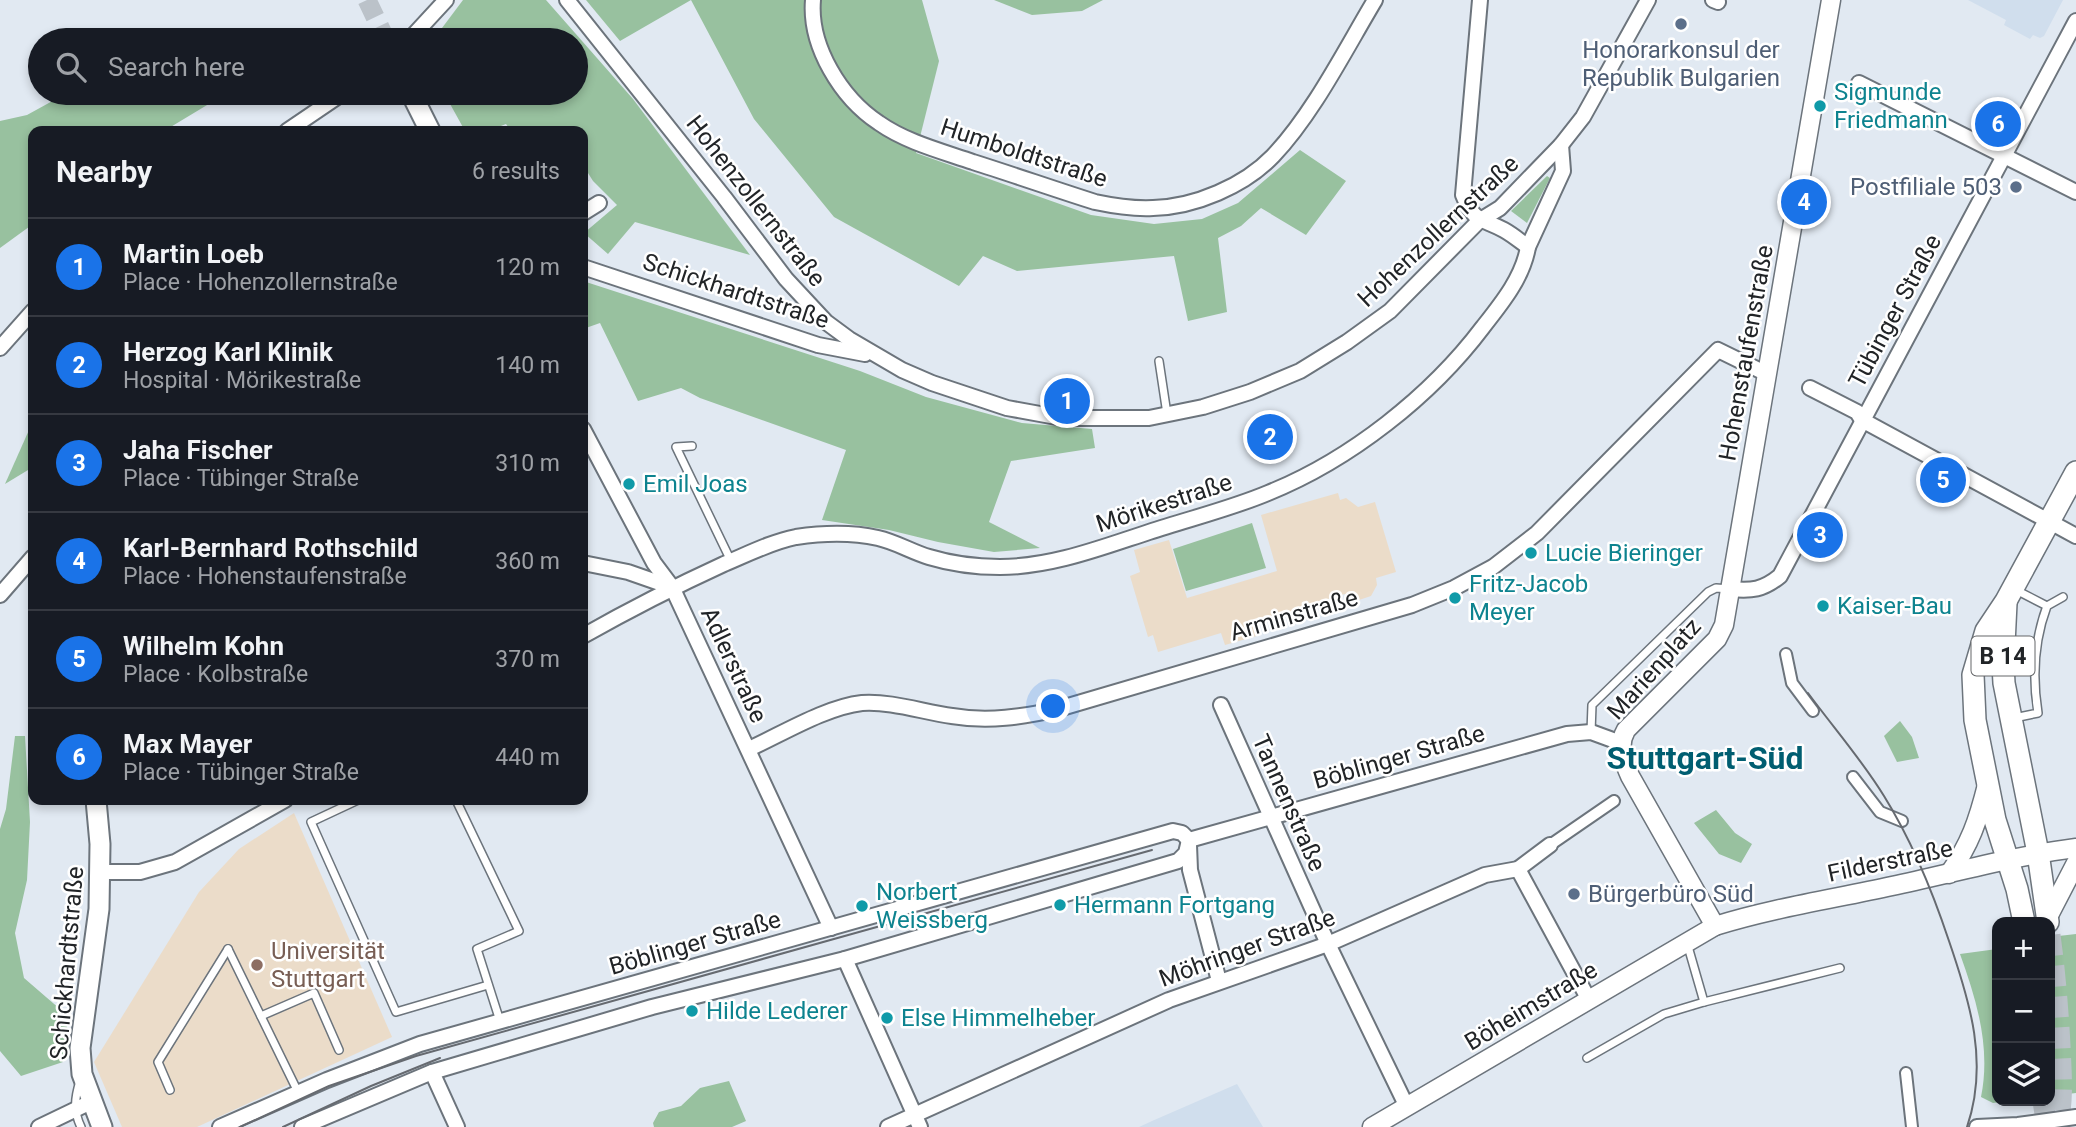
<!DOCTYPE html>
<meta charset="utf-8">
<style>
:root{--surface:#171b24;--page:#242831;--text:#f1f3f6;--muted:#9ea1a6;--line:#363941;--accent:#1a73e8}
body{margin:0;font-family:Roboto,sans-serif;background:var(--page);color:var(--text)}
.controls{position:absolute;right:21px;bottom:21px;display:grid;overflow:hidden;border-radius:14px;box-shadow:0 4px 10px #0003}
.controls button{width:63px;height:63px;display:grid;place-items:center;padding:0;border:0;border-bottom:2px solid var(--line);background:var(--surface);color:var(--text);font:35px sans-serif}
.you{position:absolute;left:1054px;top:707px;width:24px;height:24px;margin:-18px;border:5px solid #fff;border-radius:50%;background:#1a73e8;box-shadow:0 0 0 10px #1a73e833}
.badge{display:grid;place-items:center;width:46px;height:46px;border-radius:50%;background:var(--accent);color:#fff;font-size:23px;font-weight:700}
.pin{position:absolute;translate:-50% -50%;border:4px solid #fff;box-shadow:0 2px 7px #0006}
.list{margin:0;padding:0;list-style:none}
h2{display:flex;justify-content:space-between;align-items:center;height:91px;margin:0;padding:0 28px;font-size:30px}
h2 small{font-size:23px;font-weight:400;color:var(--muted)}
.list li{display:grid;grid-template-columns:46px 1fr auto;gap:21px;align-items:center;box-sizing:border-box;height:98px;padding:0 28px;border-top:2px solid var(--line)}
.list b{display:block;font-size:26px;white-space:nowrap}
.list p{margin:0;font-size:23px;white-space:nowrap;color:var(--muted)}
.list em{font-size:23px;font-style:normal;color:var(--muted)}
.icon{flex:none;width:38px;height:38px;fill:none;stroke:currentColor;stroke-width:2;stroke-linecap:round;stroke-linejoin:round}
.map{position:relative;flex:none;width:2076px;height:1127px;overflow:hidden}
.search{position:absolute;background:var(--surface);box-shadow:0 4px 10px #0003;left:28px;top:28px;width:560px;height:77px;display:flex;align-items:center;gap:18px;box-sizing:border-box;padding:0 24px;border-radius:38px;color:var(--muted);font-size:26px}
.panel{position:absolute;background:var(--surface);box-shadow:0 4px 10px #0003;left:28px;top:126px;width:560px;height:679px;border-radius:14px}
.map>svg:first-child{display:block}
</style>
<div class="map">
<svg width="2076" height="1127" viewBox="0 0 2076 1127">
<rect width="100%" height="100%" fill="#e1e9f2"/>
<g fill="#d0deed">
<path d="M1968,0h95l-19,36 -4,2 -7,-3 -3,4 -26,-14 2,-5z"/>
<path d="M1237,1084l26,43h-124l13,-6z"/>
</g>
<g fill="#ebdcc9">
<path d="M1338,493l2,7 6,-2 12,9 17,-5 21,70 -20,6 1,7 -6,11 -15,5 -11,-7 -34,10 1,3 -55,16 3,12 -35,10 -4,-12 -63,19 -5,-17 -5,2 -18,-61 10,-4 -6,-22 35,-10 18,58 90,-27 -16,-56z"/>
<path d="M294,813l98,224 -195,90h-75l-28,-65 105,-170 40,-43z"/>
</g>
<g fill="#98c19f">
<path d="M463,0h83l87,99 117,156 -115,-33 -27,32 -24,-21 33,-28 -24,-24 -10,-16v-34h-72l-5,-7 -18,7h-23l-21,-38h132v-53h-143z"/>
<path d="M586,0h336l17,61 -23,92 175,62 63,9 48,-5 36,-16 62,-53 46,31 -40,54 -45,-27 -20,18 -23,12 9,74 -39,9 -14,-65 -157,15 -34,-15 -24,30 -125,-69 -80,-98 -63,-119 -71,41z"/>
<path d="M994,0h109l-21,11 -50,4z"/>
<path d="M67,93h160l-63,38h-131v93l-33,24v-127l27,-6z"/>
<path d="M1547,176l3,2 -23,45 -16,-12z"/>
<path d="M583,281l277,90 66,26 96,26 70,6 3,19 -84,13 -22,61 51,26 -46,4 -56,-10 -49,-12 -67,-10 24,-70 -146,-52 -19,-10 -43,13 -38,-78 -17,6z"/>
<path d="M33,421v46l-28,17z"/>
<path d="M1252,523l14,45 -80,23 -13,-42z"/>
<path d="M1900,721l12,16 7,21 -22,4 -13,-26z"/>
<path d="M15,736h10l5,86 -3,58 -12,53 9,45 44,38 -5,46 -42,14 -21,-25v-222l6,-20z"/>
<path d="M1716,810l19,23 17,11 -11,19 -22,-9 -25,-31z"/>
<path d="M2076,934v159l-26,3v-159z"/>
<path d="M1997,949v152h12l-16,2 -12,-6c10,-49 -4,-96 -21,-143z"/>
<path d="M729,1081l17,40 -14,6h-78l-1,-4 6,-11 22,-6 19,-18z"/>
</g>
<g fill="none" stroke-linecap="round" stroke-linejoin="round">
<path stroke="#bbc2c9" stroke-width="19" stroke-dasharray="19 10" stroke-linecap="butt" d="M367,0l19,40"/>
<g stroke="#bbc2c9" stroke-width="21" stroke-dasharray="21 10" stroke-linecap="butt">
<path d="M2050,935c5,37 8,73 10,110 1,27 4,55 -3,82"/>
<path d="M2043,1101l4,26"/>
</g>
<defs>
<g id="service">
<path d="M1159,361l8,53"/>
<path d="M692,446l-16,1 55,114"/>
<path d="M2014,589l33,17"/>
<path d="M2007,666l27,2"/>
<path d="M2014,718l24,-5c-6,-37 -4,-72 9,-107l16,-9"/>
<path d="M1591,732l1,-27 116,-113 8,-4 14,1"/>
<path d="M358,800l-47,22 85,190 92,-27"/>
<path d="M456,800l63,131 -42,18 23,72"/>
<path d="M228,949l70,143"/>
<path d="M1704,1002l136,-34"/>
<path d="M261,1016l53,-23 25,57"/>
<path d="M1587,1058l77,-44 40,-12 -17,-59"/>
<path d="M80,1081c-5,16 -7,30 1,46"/>
<path d="M170,1090l-12,-28 70,-113"/>
</g>
<g id="pedestrian">
<path d="M1786,654l6,29 21,28"/>
<path d="M1853,777l27,35 22,9"/>
<path d="M1550,845l64,-44"/>
<path d="M1906,1073l6,54"/>
</g>
<g id="minor">
<path d="M567,0l157,197 62,82 40,43 23,17 53,31 30,13 75,25 55,10h87l54,-11 47,-15 50,-21 47,-29 43,-31 89,-90 21,-13 61,-63 22,-28 65,-117"/>
<path d="M813,0c-4,46 28,98 66,123 27,19 62,28 94,39 41,13 81,27 122,40 19,4 38,7 58,6 42,-1 91,-22 120,-52 40,-42 72,-106 102,-156"/>
<path d="M1480,0l-17,195c11,28 19,23 41,35 9,5 16,11 24,17"/>
<path d="M1713,0l5,2"/>
<path d="M409,40l37,-40"/>
<path d="M1859,83l217,109"/>
<path d="M287,131l56,-38"/>
<path d="M583,213l16,-10"/>
<path d="M583,267l235,78 47,9"/>
<path d="M0,348l33,-37"/>
<path d="M1810,388l47,24 5,8 214,116"/>
<path d="M583,429l71,134 18,24 159,341"/>
<path d="M583,563l45,9 43,15"/>
<path d="M1730,589c22,2 33,1 50,-13l296,-555"/>
<path d="M0,595l33,-38"/>
<path d="M583,636c46,-26 93,-50 141,-72 24,-10 47,-22 72,-27 27,-4 55,-5 82,1 18,4 34,14 51,19 23,7 47,10 71,10 51,0 100,-19 149,-35 39,-13 81,-23 119,-39 82,-33 163,-97 215,-166 19,-24 40,-50 45,-80l35,-76 -2,-26"/>
<path d="M1221,705l107,239 79,163"/>
<path d="M749,749c33,-15 77,-42 113,-46 29,-2 61,9 90,13 36,6 71,1 106,-7l354,-104 42,-17 39,-21 44,-34 181,-183 49,24"/>
<path d="M1189,840l378,-106 24,-2 30,11"/>
<path d="M1189,845l1,25 29,111"/>
<path d="M1518,869l71,131"/>
<path d="M101,872h39l35,-10 110,-62"/>
<path d="M845,959l75,168"/>
<path d="M432,1072l25,55"/>
<path d="M39,1127l52,-25"/>
<path d="M220,1127l107,-47 93,-36 753,-213 9,2 7,7"/>
<path d="M302,1127l130,-55 220,-65 193,-48 333,-98 8,-8 3,-13"/>
<path d="M888,1127l281,-127 159,-56 157,-69 33,-6 32,-24"/>
<path d="M1977,1127l41,-2 58,-8"/>
</g>
<g id="tertiary">
<path d="M1949,874c21,-30 29,-53 38,-89"/>
<path d="M2048,917l28,-54"/>
<path d="M1715,926l-85,-150c-7,-16 -13,-30 -4,-46l91,-91 7,-14 107,-625"/>
<path d="M1372,1127l343,-201c58,-18 118,-27 177,-40 61,-13 122,-30 184,-38"/>
</g>
<g id="secondary">
<path d="M411,93l19,38"/>
<path d="M96,800l4,44 -1,65 -19,139 2,26 20,53"/>
</g>
<g id="primary">
<path d="M2006,603l-3,62 1,18 34,170 10,69"/>
<path d="M2024,922l-7,-33 -22,-69 -20,-100 -2,-45 13,-44 20,-30 70,-129"/>
</g>
</defs>
<use href="#service" stroke="#6c747c" stroke-width="10"/>
<use href="#pedestrian" stroke="#6c747c" stroke-width="14"/>
<use href="#minor" stroke="#6c747c" stroke-width="18"/>
<use href="#tertiary" stroke="#6c747c" stroke-width="21"/>
<use href="#secondary" stroke="#6c747c" stroke-width="23"/>
<use href="#primary" stroke="#6c747c" stroke-width="24"/>
<use href="#service" stroke="#fff" stroke-width="7"/>
<use href="#pedestrian" stroke="#fff" stroke-width="10"/>
<use href="#minor" stroke="#fff" stroke-width="14"/>
<use href="#tertiary" stroke="#fff" stroke-width="18"/>
<use href="#secondary" stroke="#fff" stroke-width="19"/>
<use href="#primary" stroke="#fff" stroke-width="21"/>
<g stroke="#666a70" stroke-width="2">
<path d="M1808,693c25,34 54,67 76,103 28,45 48,94 65,145 21,61 40,122 18,186"/>
<path d="M240,1127l89,-41 87,-30 736,-206"/>
<path d="M283,1127l88,-41 69,-28"/>
</g>
</g>
<g fill="#5c6f8a" stroke="#fff" stroke-width="2.5">
<circle cx="1681" cy="24" r="7"/>
<circle cx="2016" cy="187" r="7"/>
<circle cx="1574" cy="894" r="7"/>
</g>
<g fill="#0f9aa8" stroke="#fff" stroke-width="2.5">
<circle cx="1820" cy="106" r="7"/>
<circle cx="629" cy="484" r="7"/>
<circle cx="1531" cy="553" r="7"/>
<circle cx="1455" cy="598" r="7"/>
<circle cx="1823" cy="606" r="7"/>
<circle cx="1060" cy="905" r="7"/>
<circle cx="862" cy="906" r="7"/>
<circle cx="692" cy="1011" r="7"/>
<circle cx="887" cy="1018" r="7"/>
</g>
<circle fill="#8d6e63" stroke="#fff" stroke-width="2.5" cx="257" cy="965" r="7"/>
<g text-anchor="middle" stroke-width="5" stroke-linejoin="round" paint-order="stroke">
<rect fill="#fff" stroke="#646668" stroke-width="2" x="1971.5" y="636.5" width="63" height="39" rx="5"/>
<g font-size="23" font-weight="bold" fill="#212427">
<text x="2003" y="664">B 14</text>
</g>
<g font-size="24" fill="#4e5e75" stroke="#fff">
<text x="1681" y="58">Honorarkonsul der<tspan x="1681" dy="28">Republik Bulgarien</tspan></text>
<text x="2002" y="195" text-anchor="end">Postfiliale 503</text>
<text x="1588" y="902" text-anchor="start">Bürgerbüro Süd</text>
</g>
<g font-size="24" fill="#0d838f" stroke="#fff" text-anchor="start">
<text x="1834" y="100">Sigmunde<tspan x="1834" dy="28">Friedmann</tspan></text>
<text x="643" y="492">Emil Joas</text>
<text x="1545" y="561">Lucie Bieringer</text>
<text x="1469" y="592">Fritz-Jacob<tspan x="1469" dy="28">Meyer</tspan></text>
<text x="1837" y="614">Kaiser-Bau</text>
<text x="876" y="900">Norbert<tspan x="876" dy="28">Weissberg</tspan></text>
<text x="1074" y="913">Hermann Fortgang</text>
<text x="706" y="1019">Hilde Lederer</text>
<text x="901" y="1026">Else Himmelheber</text>
</g>
<g font-size="24" fill="#212427" stroke="#fff">
<text transform="translate(1024 153) rotate(18)" y="8">Humboldtstraße</text>
<text transform="translate(756 201) rotate(52)" y="8">Hohenzollernstraße</text>
<text transform="translate(1438 231) rotate(-43)" y="8">Hohenzollernstraße</text>
<text transform="translate(736 291) rotate(18)" y="8">Schickhardtstraße</text>
<text transform="translate(1895 311) rotate(-62)" y="8">Tübinger Straße</text>
<text transform="translate(1746 353) rotate(-80)" y="8">Hohenstaufenstraße</text>
<text transform="translate(1164 503) rotate(-18)" y="8">Mörikestraße</text>
<text transform="translate(1294 615) rotate(-16)" y="8">Arminstraße</text>
<text transform="translate(734 665) rotate(65)" y="8">Adlerstraße</text>
<text transform="translate(1654 669) rotate(-48)" y="8">Marienplatz</text>
<text transform="translate(1399 757) rotate(-16)" y="8">Böblinger Straße</text>
<text transform="translate(1289 803) rotate(66)" y="8">Tannenstraße</text>
<text transform="translate(1890 861) rotate(-12)" y="8">Filderstraße</text>
<text transform="translate(695 943) rotate(-16)" y="8">Böblinger Straße</text>
<text transform="translate(1247 948) rotate(-20)" y="8">Möhringer Straße</text>
<text transform="translate(67 963) rotate(-85)" y="8">Schickhardtstraße</text>
<text transform="translate(1531 1006) rotate(-31)" y="8">Böheimstraße</text>
</g>
<g font-size="24" fill="#785e54" stroke="#fff" text-anchor="start">
<text x="271" y="959">Universität<tspan x="271" dy="28">Stuttgart</tspan></text>
</g>
<g font-size="32" font-weight="bold" fill="#005e71" stroke="#fff">
<text x="1705" y="769">Stuttgart-Süd</text>
</g>
</g>
</svg>
<div class="controls">
<button>+</button>
<button>−</button>
<button><svg class="icon" aria-label="layers" viewBox="0 0 24 24"><path d="M12 4l9 5-9 5-9-5zM3 14l9 5 9-5"/></svg></button>
</div>
<div class="you"></div>
<div class="pin badge" style="left:1067px;top:401px">1</div>
<div class="pin badge" style="left:1270px;top:437px">2</div>
<div class="pin badge" style="left:1820px;top:535px">3</div>
<div class="pin badge" style="left:1804px;top:202px">4</div>
<div class="pin badge" style="left:1943px;top:480px">5</div>
<div class="pin badge" style="left:1998px;top:124px">6</div>
<div class="search"><svg class="icon" aria-label="search" viewBox="0 0 24 24"><circle cx="10" cy="10" r="6"/><path d="M15 15l6 6"/></svg>Search here</div>
<section class="panel">
<h2>Nearby<small>6 results</small></h2>
<ul class="list">
<li><span class="badge">1</span><div><b>Martin Loeb</b><p>Place · Hohenzollernstraße</p></div><em>120 m</em></li>
<li><span class="badge">2</span><div><b>Herzog Karl Klinik</b><p>Hospital · Mörikestraße</p></div><em>140 m</em></li>
<li><span class="badge">3</span><div><b>Jaha Fischer</b><p>Place · Tübinger Straße</p></div><em>310 m</em></li>
<li><span class="badge">4</span><div><b>Karl-Bernhard Rothschild</b><p>Place · Hohenstaufenstraße</p></div><em>360 m</em></li>
<li><span class="badge">5</span><div><b>Wilhelm Kohn</b><p>Place · Kolbstraße</p></div><em>370 m</em></li>
<li><span class="badge">6</span><div><b>Max Mayer</b><p>Place · Tübinger Straße</p></div><em>440 m</em></li>
</ul>
</section>
</div>
